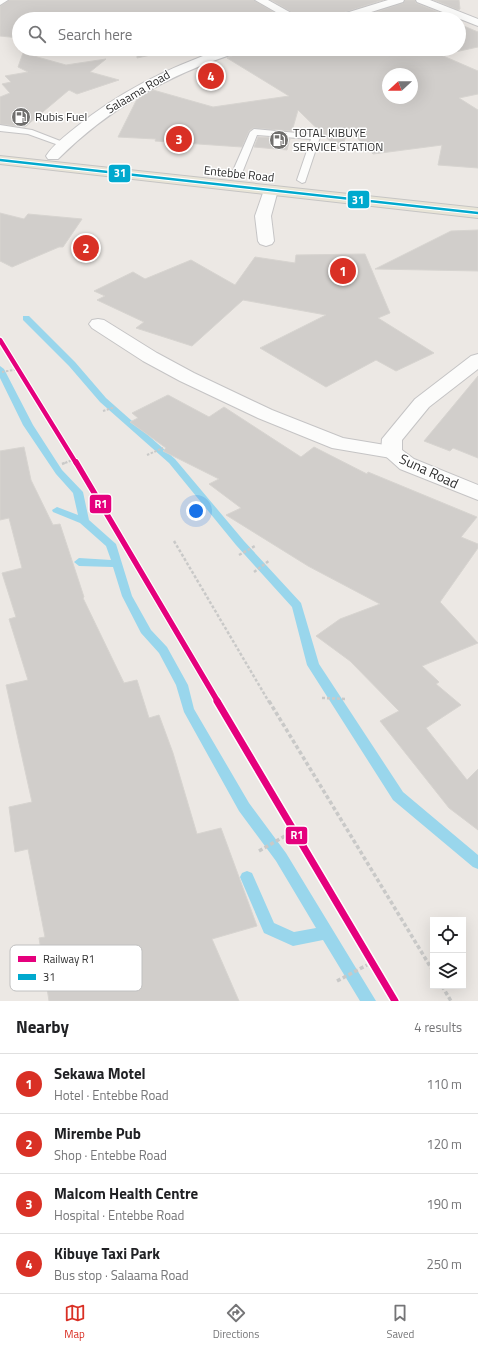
<!DOCTYPE html>
<meta charset="utf-8">
<style>
:root{--surface:#fff;--page:#f6f6f6;--text:#202124;--muted:#757577;--line:#e0e0e0;--accent:#d93025}
body{margin:0;font-family:"Titillium Web",sans-serif;background:var(--page);color:var(--text)}
.controls{position:absolute;right:12px;bottom:12px;display:grid;overflow:hidden;border-radius:0px;box-shadow:0 4px 16px #0002}
.controls button{width:36px;height:36px;display:grid;place-items:center;padding:0;border:0;border-bottom:1px solid var(--line);background:var(--surface);color:var(--text);font:20px sans-serif}
.compass{position:absolute;left:382px;top:68px;width:36px;height:36px;border-radius:50%;background:var(--surface);box-shadow:0 4px 16px #0002;rotate:249deg}
.you{position:absolute;left:196px;top:511px;width:14px;height:14px;margin:-10px;border:3px solid #fff;border-radius:50%;background:#1a73e8;box-shadow:0 0 0 6px #1a73e833}
.badge{display:grid;place-items:center;width:26px;height:26px;border-radius:50%;background:var(--accent);color:#fff;font-size:13px;font-weight:700}
.pin{position:absolute;translate:-50% -50%;border:2px solid #fff;box-shadow:0 1px 4px #0006}
.list{margin:0;padding:0;list-style:none}
h2{display:flex;justify-content:space-between;align-items:center;height:52px;margin:0;padding:0 16px;font-size:17px}
h2 small{font-size:13px;font-weight:400;color:var(--muted)}
.list li{display:grid;grid-template-columns:26px 1fr auto;gap:12px;align-items:center;box-sizing:border-box;height:60px;padding:0 16px;border-top:1px solid var(--line)}
.list b{display:block;font-size:15px;white-space:nowrap}
.list p{margin:0;font-size:13px;white-space:nowrap;color:var(--muted)}
.list em{font-size:13px;font-style:normal;color:var(--muted)}
.icon{flex:none;width:22px;height:22px;fill:none;stroke:currentColor;stroke-width:2;stroke-linecap:round;stroke-linejoin:round}
.map{position:relative;flex:none;width:478px;height:1001px;overflow:hidden}
.search{position:absolute;background:var(--surface);box-shadow:0 4px 16px #0002;left:12px;right:12px;top:12px;height:44px;display:flex;align-items:center;gap:10px;box-sizing:border-box;padding:0 14px;border-radius:22px;color:var(--muted);font-size:15px}
.sheet{height:292px;background:var(--surface)}
nav{display:flex;justify-content:space-around;align-items:center;box-sizing:border-box;height:56px;border-top:1px solid var(--line);background:var(--surface);font-size:11px;color:var(--muted)}
nav a{display:grid;justify-items:center;gap:2px}
nav .on{color:var(--accent)}
.map>svg:first-child{display:block}
</style>
<div class="map">
<svg width="478" height="1001" viewBox="0 0 478 1001">
<rect width="100%" height="100%" fill="#ece8e4"/>
<g fill="none" stroke-linecap="round" stroke-linejoin="round">
<g fill="#99d6ec" fill-rule="evenodd">
<path d="M23,316h6l46,46 31,36 69,61 69,82 57,62 18,61 84,128 75,63v14l-5,-2 -80,-67 -86,-135 -15,-58 -56,-62 -67,-82 -69,-61 -31,-36 -46,-46z"/>
<path d="M0,366l4,3 29,56 29,45 21,22 6,28 27,24 16,52 19,34 16,17 21,38 6,24 55,94 37,50 90,148h-16l-37,-61 -30,6 -29,-13 -24,-56 2,-4 5,-2 5,2 22,50 20,9 22,-4 -40,-67 -37,-50 -55,-99 -8,-27 -17,-32 -18,-20 -19,-37 -9,-29 -34,-1 -5,-4 5,-4 32,2 -5,-14 -26,-23 -27,-11 -1,-2 5,-3 21,8 -5,-22 -17,-19 -33,-49 -23,-47z"/>
</g>
</g>
<g fill="#d1cecb" stroke="#d7d4d0" fill-rule="evenodd">
<path d="M9,0h245l31,19h-266v19l-19,-2v-30z"/>
<path d="M271,0h112l-50,16 -3,3h-27z"/>
<path d="M405,0h10l1,3 27,11 -6,1 10,4h-93l49,-16z"/>
<path d="M434,0h25l1,9 -2,1z"/>
<path d="M459,24l19,8v15l-37,8 37,16v23l-19,4 19,12v58l-40,-3 4,-20 -69,9 -25,-25 -7,23 -43,-42 -6,21 -39,-3 -4,3 -7,16 -87,-6 1,-2 -38,-2 19,-38 16,-9 60,17 76,-11 -62,-38 12,-5 3,-4h217zM388,74h24v24h-24z"/>
<path d="M137,49h41l-41,9z"/>
<path d="M23,53l43,12 40,-6 -16,13 29,8 -42,14 -8,-4 -44,37 -25,-3v-27l10,-4 -8,-9 9,-2 -6,-6 23,-4 -10,-5z"/>
<path d="M258,137l32,2 -3,11 -33,-3z"/>
<path d="M0,213l24,6 4,-5 54,5 -19,28h-4l-47,20 -12,-6z"/>
<path d="M478,230v41l-103,-2 76,-38z"/>
<path d="M365,254l25,59 -12,5 56,35 -38,18 -20,-11 -50,27 -66,-39 66,-33 -83,-15 -51,46 -56,-18 8,-6 -47,-22 8,-4 -11,-5 39,-19 12,7 46,-19 44,25 20,-28 40,6 1,-8z"/>
<path d="M478,376v82l-25,-10 -3,3 -26,-10z"/>
<path d="M168,395l41,22 15,-10 77,50 13,-10 53,27 1,-2 109,45 -16,20 17,7v4l-38,54 38,41 -56,23 17,16 -3,2 25,21 -35,23 41,52 11,-11v61l-29,-22 -69,-87 19,-10 -49,-50 -34,-25 24,-17 40,-15 -72,-38 -82,-51 15,-7 -32,-24 10,-5 -56,-28 3,-3 -36,-26 8,-4 -6,-5z"/>
<path d="M24,447l7,33 22,45 7,-1 24,73 -1,1 41,85 13,-3 12,38 10,-3 14,38 24,81 24,-6 36,98 -45,13 27,62h-190l-10,-63 6,-1 -17,-88 -13,3 -6,-45 23,-5 -26,-117 22,-5 -19,-61 7,-2 -14,-44 20,-5 -13,-50 -9,2v-69z"/>
</g>
<g fill="none" stroke-linecap="round" stroke-linejoin="round">
<defs>
<g id="service">
<path d="M0,125l32,5 36,14 -4,3 -36,-13 -28,-3z"/>
<path d="M254,129l65,6 1,2 -15,45 -3,1 -5,-3 14,-41 -54,-4 -15,38 -2,2h-6l-2,-2 18,-41z"/>
</g>
<g id="minor">
<path d="M0,0h8l-8,5z"/>
<path d="M255,0h13l34,19h-14z"/>
<path d="M416,0h14l48,19v7l-61,-24z"/>
<path d="M271,186l5,1 2,3 -7,26 3,25 -2,3 -6,2 -6,-2 -2,-3 -3,-25 9,-26 2,-3z"/>
<path d="M98,319l6,1 53,33 37,20 78,37 71,28 48,8 7,1 3,5 -3,5 -7,1 -59,-10 -74,-30 -78,-37 -37,-20 -51,-33 -3,-4 3,-4z"/>
</g>
<path id="tertiary" d="M478,354v15l-49,38 -27,33v10l12,9 64,26v15l-78,-31 -19,-17 1,-13 33,-40 56,-43z"/>
<g id="secondary">
<path d="M388,0h16l-1,2 -54,17h-18l2,-2z"/>
<path d="M223,49h18l-2,3c-69,22 -129,55 -181,107h-10l-2,-3c7,-11 19,-20 29,-28 44,-36 94,-61 148,-79z"/>
</g>
<path id="primary" d="M0,156l478,52v10l-478,-54z"/>
</defs>
<use href="#service" stroke="#c5c4c5" stroke-width="2"/>
<use href="#minor" stroke="#c5c4c5" stroke-width="2"/>
<use href="#tertiary" stroke="#c5c4c5" stroke-width="2"/>
<use href="#secondary" stroke="#c5c4c5" stroke-width="2"/>
<use href="#primary" stroke="#c6c5c4" stroke-width="2"/>
<g stroke="#c9c9c8" stroke-width="2" stroke-dasharray="2.5 1.5" stroke-linecap="butt">
<path d="M2,372l17,-3"/>
<path d="M103,411l12,-4"/>
<path d="M147,455l16,-7"/>
<path d="M65,463l12,-5"/>
</g>
<g stroke="#c9c9c8" stroke-width="2.5" stroke-dasharray="3 2" stroke-linecap="butt">
<path d="M62,464l5,-2"/>
<path d="M174,541l95,161"/>
<path d="M239,555l16,-9"/>
<path d="M254,572l16,-12"/>
<path d="M322,698l25,1"/>
</g>
<g stroke="#c9c9c8" stroke-width="3.5" stroke-dasharray="4 2.5" stroke-linecap="butt">
<path d="M269,701l164,270"/>
<path d="M259,851l31,-18"/>
<path d="M337,981l30,-16"/>
<path d="M442,986l9,15"/>
</g>
<use href="#service" fill="#fcfcfb" fill-rule="evenodd"/>
<use href="#minor" fill="#fcfcfb" fill-rule="evenodd"/>
<use href="#tertiary" fill="#fcfcfb" fill-rule="evenodd"/>
<use href="#secondary" fill="#fcfcfb" fill-rule="evenodd"/>
<use href="#primary" fill="#e8e4d6" fill-rule="evenodd"/>
<defs>
<path id="bus-1" d="M0,160l478,53"/>
</defs>
<use href="#bus-1" stroke="#fff" stroke-width="4.5"/>
<use href="#bus-1" stroke="#00a9ce" stroke-width="2.5"/>
<defs>
<path id="rail-1-far2" d="M0,340l76,123"/>
<path id="rail-1-far1" d="M76,462l142,240"/>
<path id="rail-1" d="M217,701l178,300"/>
</defs>
<use href="#rail-1-far2" stroke="#fff" stroke-width="7"/>
<use href="#rail-1-far1" stroke="#fff" stroke-width="8"/>
<use href="#rail-1" stroke="#fff" stroke-width="10"/>
<use href="#rail-1-far2" stroke="#e5007d" stroke-width="4.5"/>
<use href="#rail-1-far1" stroke="#e5007d" stroke-width="5.5"/>
<use href="#rail-1" stroke="#e5007d" stroke-width="7"/>
</g>
<defs>
<symbol id="fuel-disc" viewBox="-11 -11 22 22"><circle r="9.5" fill="#706f6e" stroke="#fff"/><path d="M-5.5-6h7V0h2V4h1.3V-2.5L3-4.5l.8-.8L6-3V5H2.5V1h-1V6h-7ZM-4.2-4.7v3.2H.2V-4.7Z" fill="#fff"/></symbol>
</defs>
<g fill-rule="evenodd">
<use href="#fuel-disc" x="10" y="106" width="22" height="22"/>
<use href="#fuel-disc" x="268" y="129" width="22" height="22"/>
</g>
<g text-anchor="middle" stroke-width="3" stroke-linejoin="round" paint-order="stroke">
<g font-size="12" fill="#2e2e2e" stroke="#fff">
<text transform="translate(138 92) rotate(-31)" y="4">Salaama Road</text>
<text transform="translate(239 174) rotate(6)" y="4">Entebbe Road</text>
</g>
<g font-size="12" fill="#2e2e2e" stroke="#fff" text-anchor="start">
<text x="35" y="121">Rubis Fuel</text>
<text x="293" y="137">TOTAL KIBUYE<tspan x="293" dy="14">SERVICE STATION</tspan></text>
</g>
<g font-size="14" fill="#2e2e2e" stroke="#fff">
<text transform="translate(429 471) rotate(25)" y="5">Suna Road</text>
</g>
</g>
<rect x="10" y="945" width="132" height="46" rx="6" fill="#fff" stroke="#c0c0c0" stroke-width="1"/>
<rect x="18" y="956" width="18" height="6" fill="#e5007d"/>
<rect x="18" y="974" width="18" height="6" fill="#00a9ce"/>
<g font-size="11" fill="#2e2e2e">
<text x="43" y="963">Railway R1</text>
<text x="43" y="981">31</text>
</g>
<g stroke="#fff" stroke-width="1.5">
<rect x="108" y="164" width="23" height="19" rx="4" fill="#00a9ce"/>
<rect x="347" y="190" width="23" height="19" rx="4" fill="#00a9ce"/>
<rect x="89" y="494" width="23" height="20" rx="4" fill="#e5007d"/>
<rect x="285" y="826" width="23" height="19" rx="4" fill="#e5007d"/>
</g>
<g font-size="11" text-anchor="middle" font-weight="bold" fill="#fff">
<text x="120" y="177">31</text>
<text x="358" y="204">31</text>
<text x="101" y="508">R1</text>
<text x="297" y="839">R1</text>
</g>
</svg>
<div class="controls">
<button><svg class="icon" aria-label="locate" viewBox="0 0 24 24"><circle cx="12" cy="12" r="6"/><path d="M12 2v4M12 18v4M2 12h4M18 12h4"/></svg></button>
<button><svg class="icon" aria-label="layers" viewBox="0 0 24 24"><path d="M12 4l9 5-9 5-9-5zM3 14l9 5 9-5"/></svg></button>
</div>
<svg class="compass" viewBox="-18 -18 36 36"><path d="M0-13l5 13h-10z" fill="#e53935"/><path d="M0 13l5-13h-10z" fill="#757577"/></svg>
<div class="you"></div>
<div class="pin badge" style="left:343px;top:271px">1</div>
<div class="pin badge" style="left:86px;top:248px">2</div>
<div class="pin badge" style="left:179px;top:139px">3</div>
<div class="pin badge" style="left:211px;top:76px">4</div>
<div class="search"><svg class="icon" aria-label="search" viewBox="0 0 24 24"><circle cx="10" cy="10" r="6"/><path d="M15 15l6 6"/></svg>Search here</div>
</div>
<section class="sheet">
<h2>Nearby<small>4 results</small></h2>
<ul class="list">
<li><span class="badge">1</span><div><b>Sekawa Motel</b><p>Hotel · Entebbe Road</p></div><em>110 m</em></li>
<li><span class="badge">2</span><div><b>Mirembe Pub</b><p>Shop · Entebbe Road</p></div><em>120 m</em></li>
<li><span class="badge">3</span><div><b>Malcom Health Centre</b><p>Hospital · Entebbe Road</p></div><em>190 m</em></li>
<li><span class="badge">4</span><div><b>Kibuye Taxi Park</b><p>Bus stop · Salaama Road</p></div><em>250 m</em></li>
</ul>
</section>
<nav>
<a class="on"><svg class="icon" aria-label="map" viewBox="0 0 24 24"><path d="M3 6l6-2 6 2 6-2v14l-6 2-6-2-6 2zM9 4v14M15 6v14"/></svg>Map</a>
<a><svg class="icon" aria-label="directions" viewBox="0 0 24 24"><path d="M12 3l9 9-9 9-9-9zM9 14v-3h6M13 9l2 2-2 2"/></svg>Directions</a>
<a><svg class="icon" aria-label="saved" viewBox="0 0 24 24"><path d="M7 4h10v16l-5-4-5 4z"/></svg>Saved</a>
</nav>
